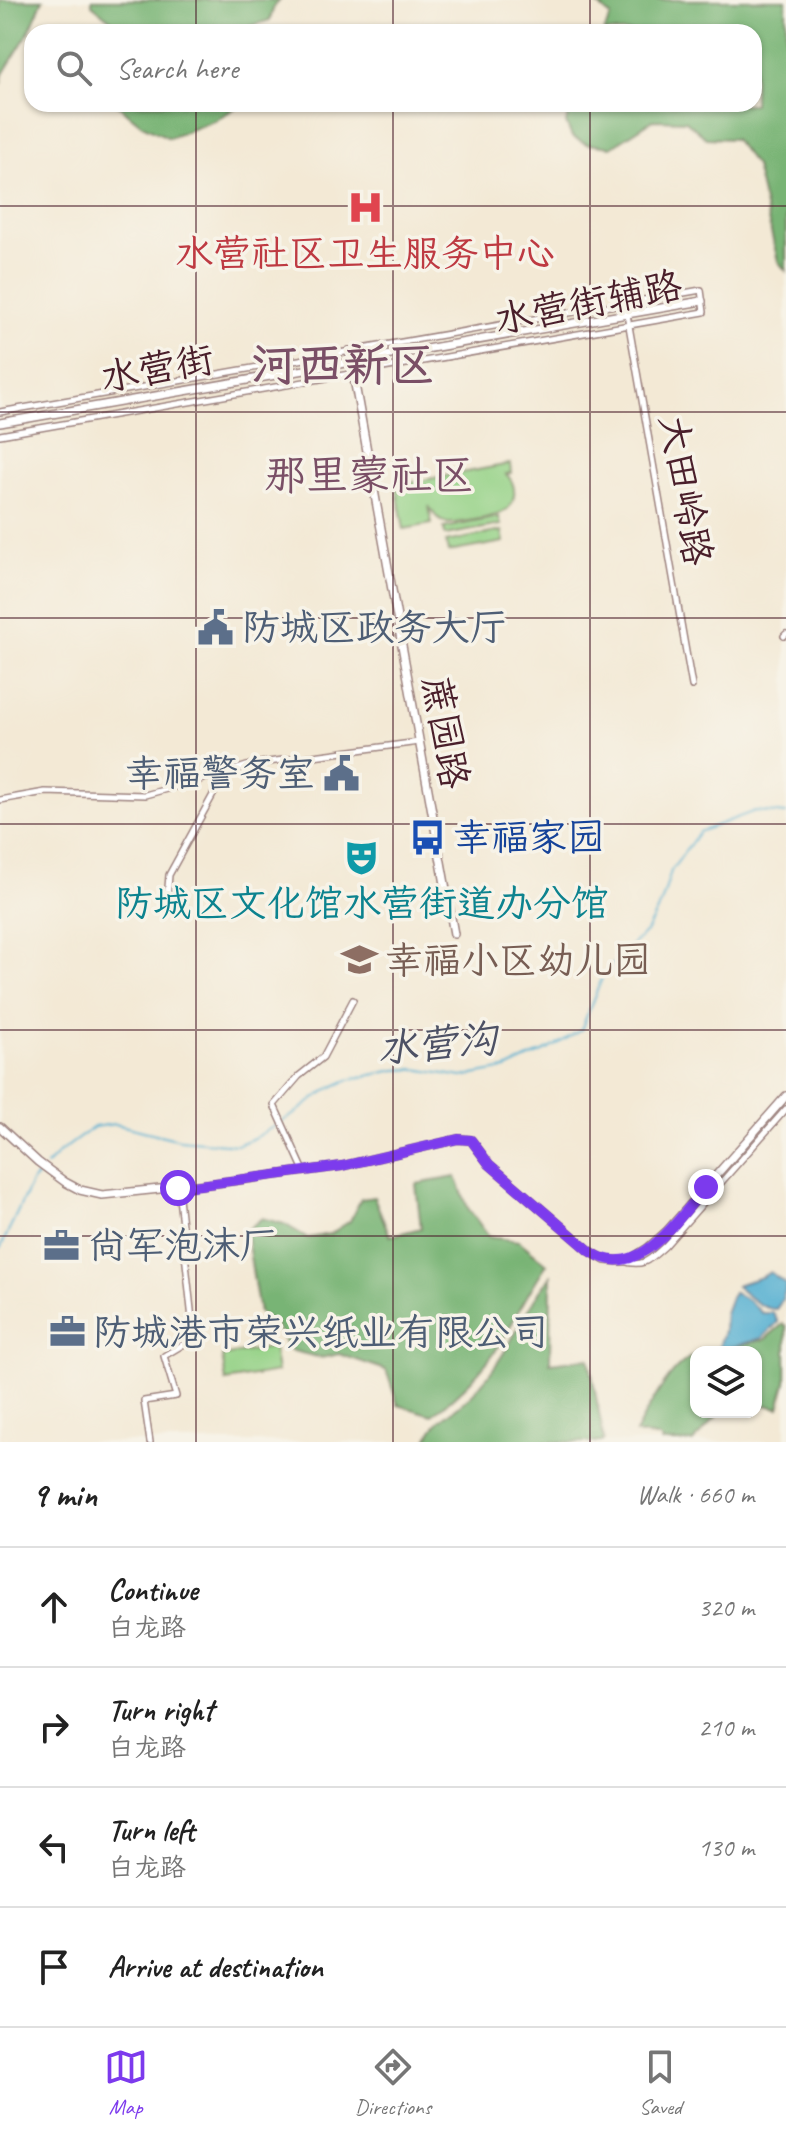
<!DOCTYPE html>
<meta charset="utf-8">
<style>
:root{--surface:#fff;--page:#f2f2f2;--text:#222;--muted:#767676;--line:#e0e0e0;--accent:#7c3aed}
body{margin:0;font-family:Caveat,"LXGW WenKai TC",sans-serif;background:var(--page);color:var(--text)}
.controls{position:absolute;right:24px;bottom:24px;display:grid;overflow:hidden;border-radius:16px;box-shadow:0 2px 6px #0004}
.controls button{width:72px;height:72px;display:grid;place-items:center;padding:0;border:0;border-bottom:2px solid var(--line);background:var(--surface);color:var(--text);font:40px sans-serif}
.stop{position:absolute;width:24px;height:24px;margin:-18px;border:6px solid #7c3aed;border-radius:50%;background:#fff}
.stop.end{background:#7c3aed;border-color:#fff;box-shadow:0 2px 8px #0008}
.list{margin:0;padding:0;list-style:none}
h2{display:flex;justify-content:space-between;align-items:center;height:104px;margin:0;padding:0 32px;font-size:34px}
h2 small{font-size:26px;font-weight:400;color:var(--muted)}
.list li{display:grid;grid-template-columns:52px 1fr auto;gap:24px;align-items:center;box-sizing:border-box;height:120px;padding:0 32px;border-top:2px solid var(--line)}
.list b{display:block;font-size:30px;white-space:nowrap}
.list p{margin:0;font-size:26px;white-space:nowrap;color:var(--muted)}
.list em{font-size:26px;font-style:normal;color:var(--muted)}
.icon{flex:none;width:44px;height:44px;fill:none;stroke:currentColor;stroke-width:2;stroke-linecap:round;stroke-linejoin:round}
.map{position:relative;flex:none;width:786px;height:1442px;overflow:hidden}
.search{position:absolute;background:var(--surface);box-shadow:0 2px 6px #0004;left:24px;right:24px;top:24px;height:88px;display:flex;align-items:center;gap:20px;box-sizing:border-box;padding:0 28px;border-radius:24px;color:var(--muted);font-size:30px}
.sheet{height:584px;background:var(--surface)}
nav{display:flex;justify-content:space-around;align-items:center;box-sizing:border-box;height:112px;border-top:2px solid var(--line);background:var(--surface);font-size:22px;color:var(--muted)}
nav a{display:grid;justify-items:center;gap:4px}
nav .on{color:var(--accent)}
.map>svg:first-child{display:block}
</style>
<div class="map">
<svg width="786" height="1442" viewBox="0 0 786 1442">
<rect width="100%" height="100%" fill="#f7f3e8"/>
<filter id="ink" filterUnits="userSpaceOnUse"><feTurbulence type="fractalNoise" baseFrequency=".0125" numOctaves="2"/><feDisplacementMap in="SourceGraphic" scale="16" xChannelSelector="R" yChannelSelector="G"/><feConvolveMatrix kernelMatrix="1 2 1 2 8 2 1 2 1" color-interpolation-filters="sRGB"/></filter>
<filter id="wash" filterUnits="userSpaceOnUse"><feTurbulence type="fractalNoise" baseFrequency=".006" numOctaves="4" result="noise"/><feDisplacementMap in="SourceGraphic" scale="32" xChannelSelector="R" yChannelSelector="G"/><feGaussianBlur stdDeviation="1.8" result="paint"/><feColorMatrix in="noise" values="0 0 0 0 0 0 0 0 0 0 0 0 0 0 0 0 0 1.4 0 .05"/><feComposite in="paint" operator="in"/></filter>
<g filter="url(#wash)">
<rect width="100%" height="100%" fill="#f3e9d5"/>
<g fill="#95d287" stroke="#707859" stroke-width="2">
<path d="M510,464l1,9 -5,1c11,10 12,30 -3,38 -7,5 -47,12 -56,11 -9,-2 -14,-10 -18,-17l3,18 -28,5 -8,-44z"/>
<path d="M499,517l2,8 -56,10 -1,-7z"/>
<path d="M502,531l2,11 -56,10 -2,-10z"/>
<path d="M273,1347l4,25 -51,9 -4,-25z"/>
</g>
<g fill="#78b474" stroke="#616a50" stroke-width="2">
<path d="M0,0h43l-14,32 -26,42 -3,12z"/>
<path d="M92,0h188l-6,6 -4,14 -32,10 -1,2h-127l6,-3 -4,-8 -20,-16z"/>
<path d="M592,0h194v271l-8,-10 -23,-95 -21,-27 -28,-1 -20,-17 -33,-1 -42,27 -24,-3 -15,-7 -6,-14 5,-19h183v-72h-150l7,-16z"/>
<path d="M116,104h131l-9,2 -22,14 -47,18 -27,-13z"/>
<path d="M456,1177l12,31 21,29 30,4 28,23c-17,24 -30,51 -45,77 -19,30 -42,52 -70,74l-34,-10 -12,-35 -47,-16 -18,4 -32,-8 -14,-26 -16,-11 -13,-82 16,-13 22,6 24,14 22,-4 20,-13 11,-22 13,-2 16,39 31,-8 -5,-44z"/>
<path d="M551,1276l-1,87 39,-5 15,82 -3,2h-174c4,-21 27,-30 41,-44 5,-4 9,-9 13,-14 29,-32 43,-75 70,-108z"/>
<path d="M783,1324l3,2v56l-7,26 -23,-5v-51h-50l11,-4 6,4 9,-6 32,-6z"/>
<path d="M696,1355v57h25l-28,30h-31l-2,-4 -25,-5c13,-23 35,-69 61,-78z"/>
</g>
<g fill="#53afd1" stroke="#4e677e" stroke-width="2">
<path d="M770,1272l16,12c0,8 -4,18 -10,25 -14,1 -29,-14 -40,-23 11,-7 21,-4 34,-14z"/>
<path d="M733,1292l15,8 14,13h11l5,9 -16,16 -39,12 -4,-3 5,-16 1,-18z"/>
</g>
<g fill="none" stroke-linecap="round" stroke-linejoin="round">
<g stroke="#53afd1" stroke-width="2">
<path d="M46,1166l14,-14 34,-25 21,-3 65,16 57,5 19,-8 37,-22 35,-26 20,-9 47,-10 21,-1 46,8 44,-8 45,-21 30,-18 21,-52 18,-22 26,-24 16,-31 9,-30 28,-39 56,-21 31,3"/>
<path d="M0,1249l32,-68 10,-10"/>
</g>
</g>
</g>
<g filter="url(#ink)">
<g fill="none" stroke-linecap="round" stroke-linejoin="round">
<defs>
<g id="street">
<path d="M625,303l67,383"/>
<path d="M0,412l701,-122 3,22 -704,123"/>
<path d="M784,636l2,-2"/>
<path d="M0,800l45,-8 100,3 80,-22"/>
<path d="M167,900l2,-25 56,-102 28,-9 166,-22"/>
<path d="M304,1171l-30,-66 25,-29 24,-19 30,-57"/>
<path d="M623,1261c21,7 27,-2 42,-15l121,-137"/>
<path d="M150,1442l-6,-41 32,-5 -12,-40 30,-18 -16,-150"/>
</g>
<g id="secondary">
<path d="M349,351l105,583"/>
<path d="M0,423l702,-122"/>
<path d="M0,1127l38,35 27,20 15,8 22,5 106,-11 134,-18 116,-27 13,1 18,24 101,87 15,9 18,1 8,-2 17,-11 19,-17 119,-135"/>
</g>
</defs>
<use href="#street" stroke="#9e8480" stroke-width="8"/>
<use href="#secondary" stroke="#9e8480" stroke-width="10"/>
<use href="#street" stroke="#fff" stroke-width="5"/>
<use href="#secondary" stroke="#fff" stroke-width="7"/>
</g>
</g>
<g fill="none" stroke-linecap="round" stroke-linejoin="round" filter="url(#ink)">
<path stroke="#7c3aed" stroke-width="10" d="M178,1188l164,-22 116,-27 13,1 18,24 101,87c47,34 88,-33 116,-64"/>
</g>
<path fill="none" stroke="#4a1f2b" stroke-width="2" stroke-opacity="0.55" d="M196,0v32M393,0v32M590,0v32M196,104v1338M393,104v1338M590,104v1338M0,206h786M0,412h786M0,618h786M0,824h786M0,1030h786M0,1236h786"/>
<defs>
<symbol id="hospital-bare" viewBox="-9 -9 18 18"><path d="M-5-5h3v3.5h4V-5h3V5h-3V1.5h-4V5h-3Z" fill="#e0444e" stroke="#f7f3e8" stroke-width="2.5" paint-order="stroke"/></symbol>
<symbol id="civic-bare" viewBox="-9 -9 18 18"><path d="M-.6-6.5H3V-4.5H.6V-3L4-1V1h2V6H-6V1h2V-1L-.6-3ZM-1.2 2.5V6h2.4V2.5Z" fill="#5c6f8a" stroke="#f7f3e8" stroke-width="2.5" paint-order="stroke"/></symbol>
<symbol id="bus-bare" viewBox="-9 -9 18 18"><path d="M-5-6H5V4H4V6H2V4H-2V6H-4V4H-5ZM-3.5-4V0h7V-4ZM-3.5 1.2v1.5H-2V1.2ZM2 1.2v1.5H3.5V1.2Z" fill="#1a4fb4" stroke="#f7f3e8" stroke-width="2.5" paint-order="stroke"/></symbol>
<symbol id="theatre-bare" viewBox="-9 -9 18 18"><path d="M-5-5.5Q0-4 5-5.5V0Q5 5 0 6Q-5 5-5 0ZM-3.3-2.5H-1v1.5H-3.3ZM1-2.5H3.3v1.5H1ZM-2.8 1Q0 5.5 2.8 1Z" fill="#0f9aa8" stroke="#f7f3e8" stroke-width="2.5" paint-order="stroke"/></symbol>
<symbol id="school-bare" viewBox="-9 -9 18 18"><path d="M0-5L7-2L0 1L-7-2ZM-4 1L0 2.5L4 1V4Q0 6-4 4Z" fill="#8d6e63" stroke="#f7f3e8" stroke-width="2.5" paint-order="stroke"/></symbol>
<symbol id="office-bare" viewBox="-9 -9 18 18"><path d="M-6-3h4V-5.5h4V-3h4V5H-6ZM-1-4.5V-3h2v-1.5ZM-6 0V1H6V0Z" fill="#5c6f8a" stroke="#f7f3e8" stroke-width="2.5" paint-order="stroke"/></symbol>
</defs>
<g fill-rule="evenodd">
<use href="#hospital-bare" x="340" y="182" width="51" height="51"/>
<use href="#civic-bare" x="190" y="602" width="51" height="51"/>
<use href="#civic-bare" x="316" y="748" width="51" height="51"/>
<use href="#bus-bare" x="402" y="812" width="51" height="51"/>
<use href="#theatre-bare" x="336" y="832" width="51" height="51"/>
<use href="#school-bare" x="334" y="934" width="51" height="51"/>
<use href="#office-bare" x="36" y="1220" width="51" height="51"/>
<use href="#office-bare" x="42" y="1306" width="51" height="51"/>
</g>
<g text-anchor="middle" stroke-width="7" stroke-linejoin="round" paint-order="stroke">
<g font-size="38" fill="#be3a42" stroke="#f7f3e8">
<text x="365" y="266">水营社区卫生服务中心</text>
</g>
<g font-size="38" fill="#4a1f2b" stroke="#f7f3e8">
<text transform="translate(588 302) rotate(-11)" y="13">水营街辅路</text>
<text transform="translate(157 368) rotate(-10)" y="13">水营街</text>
<text transform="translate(686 490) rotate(80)" y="13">大田岭路</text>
<text transform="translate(446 732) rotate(80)" y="13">蔗园路</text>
</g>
<g font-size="38" fill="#4e5e75" stroke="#f7f3e8" text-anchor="start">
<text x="242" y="640">防城区政务大厅</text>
<text x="315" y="786" text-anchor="end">幸福警务室</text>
<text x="88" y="1258">尚军泡沫厂</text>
<text x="93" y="1345">防城港市荣兴纸业有限公司</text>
</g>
<g font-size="38" fill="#164399" stroke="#f7f3e8" text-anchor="start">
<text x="453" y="850">幸福家园</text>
</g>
<g font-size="38" fill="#0d838f" stroke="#f7f3e8">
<text x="362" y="916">防城区文化馆水营街道办分馆</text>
</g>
<g font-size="38" fill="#785e54" stroke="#f7f3e8" text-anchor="start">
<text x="385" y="973">幸福小区幼儿园</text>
</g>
<g font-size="40" font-style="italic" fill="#4d5165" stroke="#f7f3e8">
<text transform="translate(437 1043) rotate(-5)" y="14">水营沟</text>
</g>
<g font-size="42" fill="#7a4f66" stroke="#f7f3e8">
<text x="369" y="489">那里蒙社区</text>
</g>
<g font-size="46" font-weight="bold" fill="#7a4f66" stroke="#f7f3e8">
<text x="343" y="380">河西新区</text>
</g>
</g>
</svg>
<div class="controls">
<button><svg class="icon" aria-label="layers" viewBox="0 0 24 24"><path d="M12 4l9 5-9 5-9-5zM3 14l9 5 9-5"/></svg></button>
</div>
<div class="stop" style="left:178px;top:1188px"></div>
<div class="stop end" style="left:706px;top:1187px"></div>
<div class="search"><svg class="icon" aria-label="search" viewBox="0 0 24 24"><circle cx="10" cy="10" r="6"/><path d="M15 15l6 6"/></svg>Search here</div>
</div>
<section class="sheet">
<h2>9 min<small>Walk · 660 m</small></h2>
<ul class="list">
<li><svg class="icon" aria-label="ahead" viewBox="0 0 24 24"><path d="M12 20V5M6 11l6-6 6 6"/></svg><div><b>Continue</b><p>白龙路</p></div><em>320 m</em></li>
<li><svg class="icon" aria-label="right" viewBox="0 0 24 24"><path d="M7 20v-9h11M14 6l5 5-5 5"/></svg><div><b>Turn right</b><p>白龙路</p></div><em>210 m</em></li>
<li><svg class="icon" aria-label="left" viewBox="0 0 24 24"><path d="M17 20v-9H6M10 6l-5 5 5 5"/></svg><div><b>Turn left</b><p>白龙路</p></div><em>130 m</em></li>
<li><svg class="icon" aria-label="arrive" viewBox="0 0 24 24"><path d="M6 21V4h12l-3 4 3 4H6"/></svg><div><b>Arrive at destination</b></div></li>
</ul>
</section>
<nav>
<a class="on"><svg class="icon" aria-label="map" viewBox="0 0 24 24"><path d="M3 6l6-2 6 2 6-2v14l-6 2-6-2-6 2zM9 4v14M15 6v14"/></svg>Map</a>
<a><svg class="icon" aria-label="directions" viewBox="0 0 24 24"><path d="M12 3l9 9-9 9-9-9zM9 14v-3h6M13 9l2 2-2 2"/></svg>Directions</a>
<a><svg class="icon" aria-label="saved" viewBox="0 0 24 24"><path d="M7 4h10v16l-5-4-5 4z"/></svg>Saved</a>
</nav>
